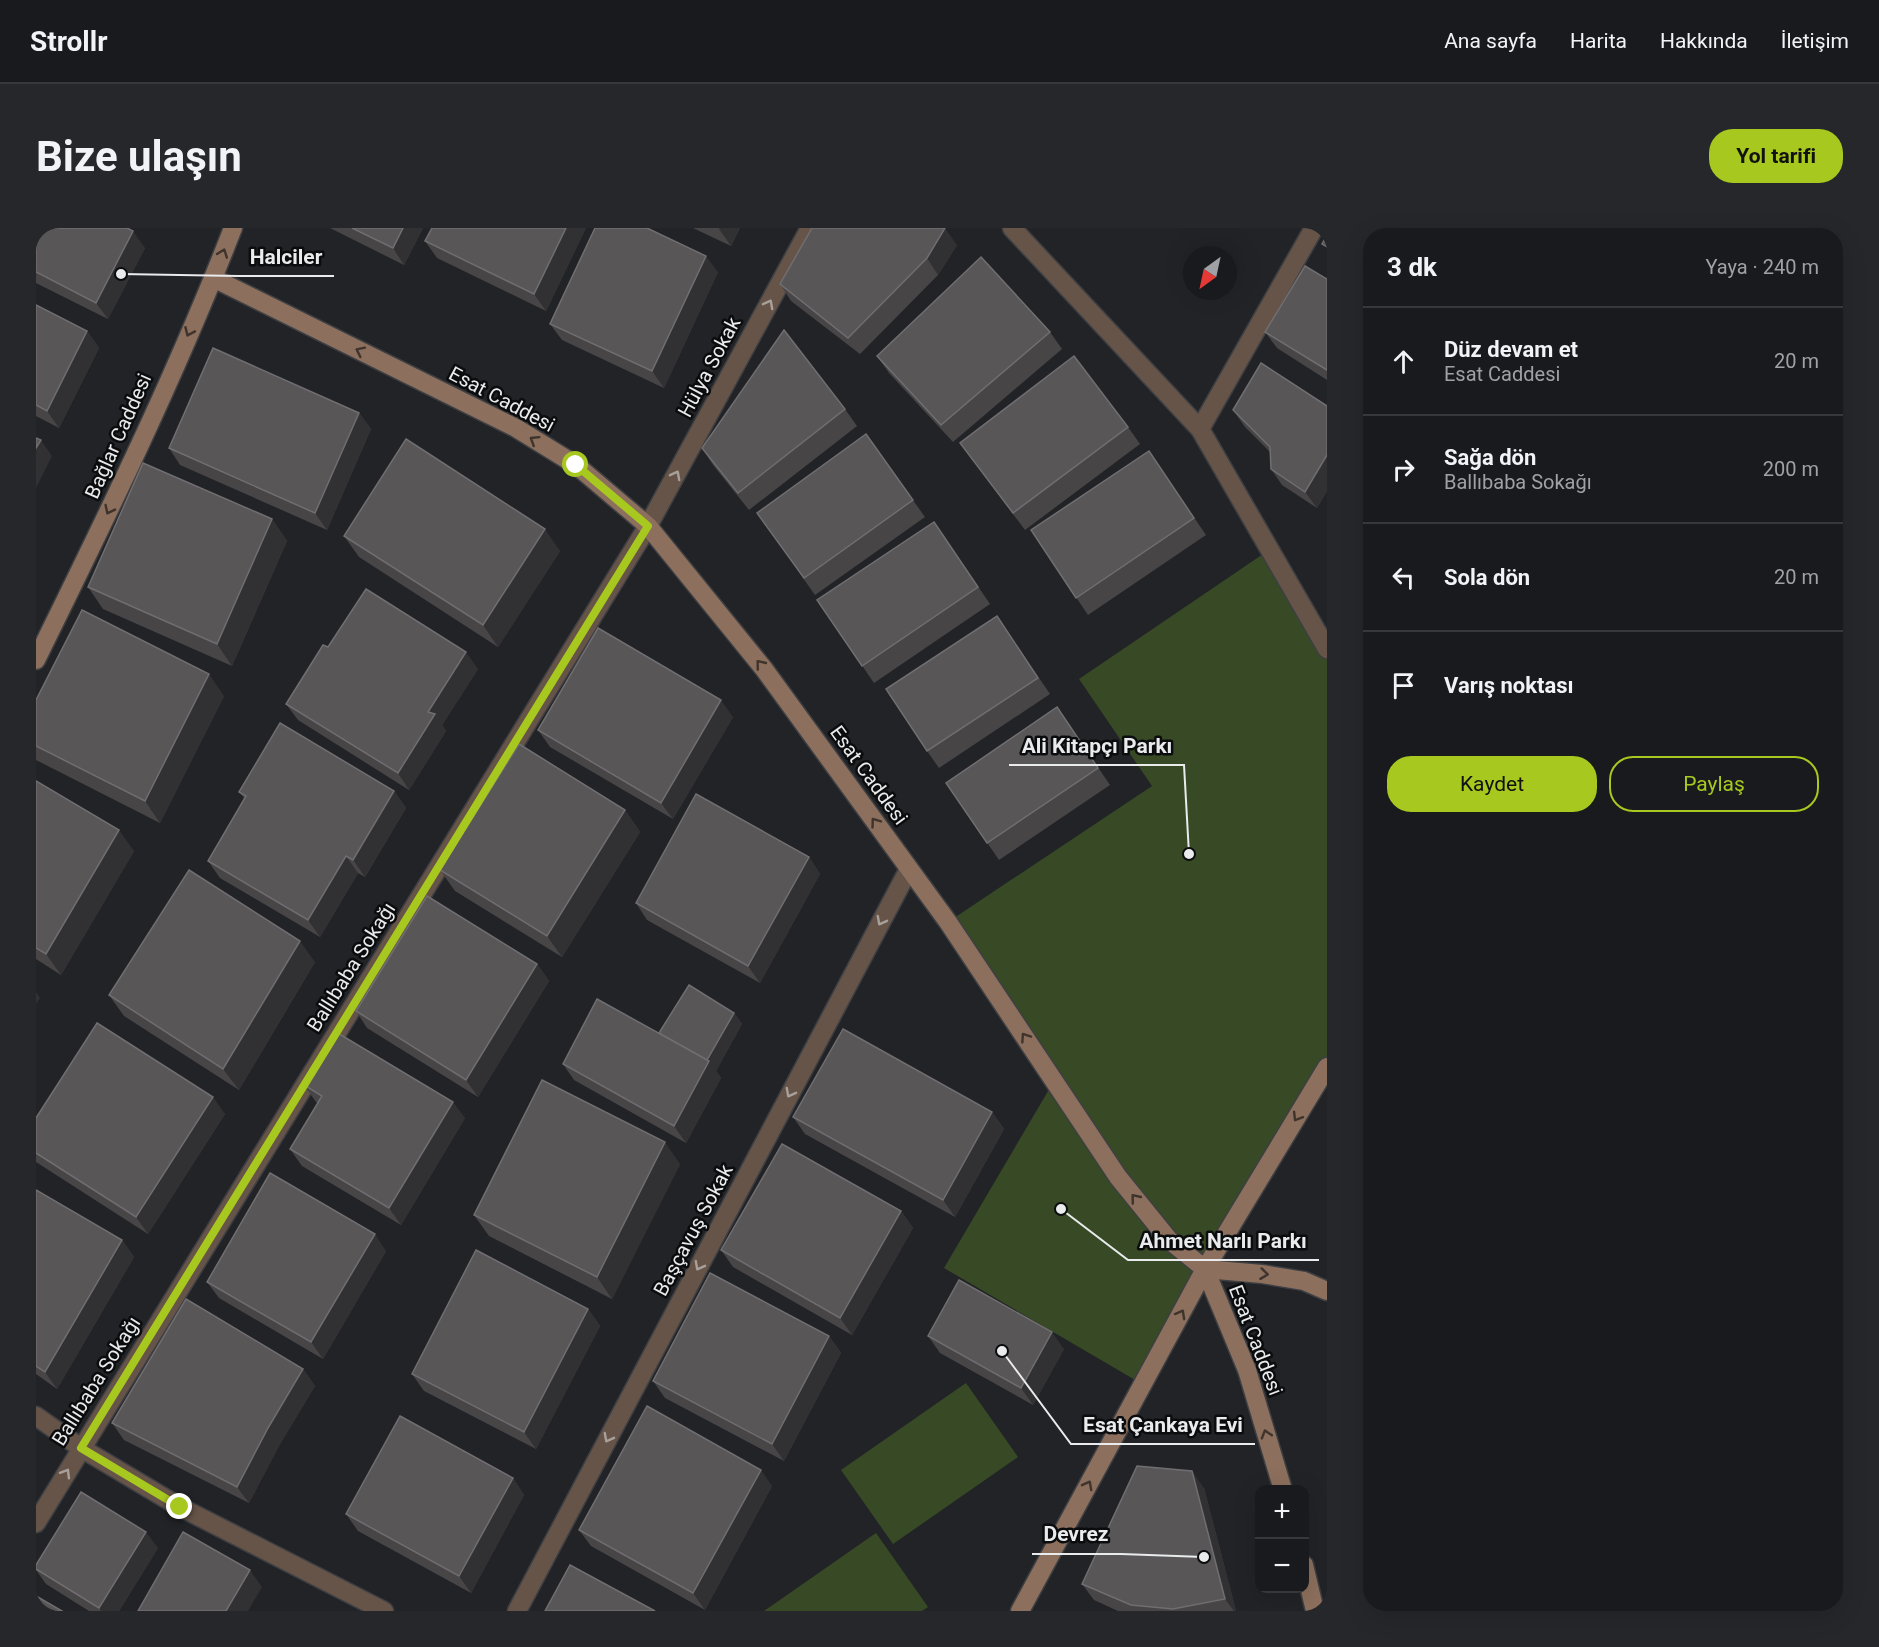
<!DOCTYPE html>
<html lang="tr">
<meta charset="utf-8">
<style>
:root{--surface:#191a1d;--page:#26272a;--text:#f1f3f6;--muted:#9fa1a4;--line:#37383b;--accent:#a7c81f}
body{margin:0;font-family:Roboto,sans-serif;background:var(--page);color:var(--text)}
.controls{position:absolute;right:18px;bottom:18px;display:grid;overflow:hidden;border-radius:12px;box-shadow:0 6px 24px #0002}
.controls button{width:54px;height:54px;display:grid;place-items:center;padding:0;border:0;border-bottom:2px solid var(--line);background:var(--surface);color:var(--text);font:30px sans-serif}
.compass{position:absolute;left:1147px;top:18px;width:54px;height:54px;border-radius:50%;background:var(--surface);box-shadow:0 6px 24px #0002;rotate:213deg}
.stop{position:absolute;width:18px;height:18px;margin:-14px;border:4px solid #a7c81f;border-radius:50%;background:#fff}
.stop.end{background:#a7c81f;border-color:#fff;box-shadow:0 2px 6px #0008}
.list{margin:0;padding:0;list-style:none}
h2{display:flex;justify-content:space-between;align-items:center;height:78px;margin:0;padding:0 24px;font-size:26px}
h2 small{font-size:20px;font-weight:400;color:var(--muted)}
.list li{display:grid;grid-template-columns:39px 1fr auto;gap:18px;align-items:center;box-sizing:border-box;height:108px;padding:0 24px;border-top:2px solid var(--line)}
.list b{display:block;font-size:22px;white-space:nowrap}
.list p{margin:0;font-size:20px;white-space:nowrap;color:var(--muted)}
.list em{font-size:20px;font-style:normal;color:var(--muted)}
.actions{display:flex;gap:12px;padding:18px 24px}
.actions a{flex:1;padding:14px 0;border:2px solid var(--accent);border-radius:24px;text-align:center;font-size:21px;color:var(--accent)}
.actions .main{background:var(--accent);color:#111}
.icon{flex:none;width:33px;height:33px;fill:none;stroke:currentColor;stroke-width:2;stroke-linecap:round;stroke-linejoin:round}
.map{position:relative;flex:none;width:1291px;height:1383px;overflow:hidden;border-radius:24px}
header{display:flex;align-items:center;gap:36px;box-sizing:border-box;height:84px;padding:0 30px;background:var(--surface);border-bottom:2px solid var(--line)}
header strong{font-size:28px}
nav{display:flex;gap:33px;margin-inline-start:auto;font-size:21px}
.intro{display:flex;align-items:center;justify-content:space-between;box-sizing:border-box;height:144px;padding:0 36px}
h1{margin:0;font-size:42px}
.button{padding:15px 27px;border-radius:24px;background:var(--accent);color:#111;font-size:21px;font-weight:700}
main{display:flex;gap:36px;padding:0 36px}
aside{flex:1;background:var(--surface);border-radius:24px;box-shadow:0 6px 24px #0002}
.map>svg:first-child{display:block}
</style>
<header>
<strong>Strollr</strong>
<nav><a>Ana sayfa</a><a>Harita</a><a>Hakkında</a><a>İletişim</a></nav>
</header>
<div class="intro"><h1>Bize ulaşın</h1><a class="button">Yol tarifi</a></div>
<main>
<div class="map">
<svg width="1291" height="1383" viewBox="0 0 1291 1383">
<rect width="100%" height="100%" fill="#212327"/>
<g fill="#384a25">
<path d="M1233,322l58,98v418l-185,318 -198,-116 110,-187 -106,-159 204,-136 -73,-107z"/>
<path d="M930,1155l52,74 -125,87 -52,-74z"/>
<path d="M840,1305l52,74 -6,4h-158z"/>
</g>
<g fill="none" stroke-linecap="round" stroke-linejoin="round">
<defs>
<g id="street">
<path d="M976,0l188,201 127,220"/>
<path d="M1164,201l114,-201"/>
<path d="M0,1188l45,32 99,59 204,104"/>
<path d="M0,1295l612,-997 162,-298"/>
<path d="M481,1383l392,-742"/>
</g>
<g id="secondary">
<path d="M177,50l303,150 60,37 72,61 116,143 184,253 170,255 51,63 36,29 42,101 36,120"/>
<path d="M0,432c70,-142 140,-285 197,-432"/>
<path d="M1169,1041l57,5 42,7 23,10"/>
<path d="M1268,1337l11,46"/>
<path d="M984,1383l185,-342 122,-202"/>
</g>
</defs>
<use href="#street" stroke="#3d3f43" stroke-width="21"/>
<use href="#secondary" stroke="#3d3f43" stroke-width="21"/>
<use href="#street" stroke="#665448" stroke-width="18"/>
<use href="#secondary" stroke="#8c6f5c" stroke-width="18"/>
</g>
<g fill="#484547">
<path d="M0,0l109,20 -37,71 -72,-36z"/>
<path d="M294,0h93l-19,37z"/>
<path d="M550,0l-40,83 -109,-53 -12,-17z"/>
<path d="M657,0h47l-9,18z"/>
<path d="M921,17l-19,30 -78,79 -69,-53 -11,-17z"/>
<path d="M682,44l-54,116 -102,-48 -12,-16z"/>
<path d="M1291,51v101l-50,-32 -12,-16z"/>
<path d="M0,77l51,26 12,17 -40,80 -23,-12z"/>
<path d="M1014,104l12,17 -109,93 -64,-69 -12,-17z"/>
<path d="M1291,178v85l-10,17 -35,-23 -11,-16 -1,-17 -25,-25 -12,-17z"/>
<path d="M809,181l12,17 -108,84 -36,-45 -11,-17z"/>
<path d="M323,185l12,16 -44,101 -147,-65 -11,-17z"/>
<path d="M1092,199l12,17 -115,86 -65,-87z"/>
<path d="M830,206l59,83 -110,78 -58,-82z"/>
<path d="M1113,223l57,84 -118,80 -57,-85z"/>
<path d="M236,291l15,22 -55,125 -129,-57 -15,-22z"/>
<path d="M898,294l56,82 -116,79 -57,-83z"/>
<path d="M308,308l216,15 -62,96 -139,-90z"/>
<path d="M961,388l53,78 -111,74 -12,-17z"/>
<path d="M292,419l150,22 -36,56 4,6 -37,59 -111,-70 -12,-16z"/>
<path d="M188,468l-64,127 -124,-63v-60z"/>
<path d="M1021,479l53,78 -111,75 -53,-77z"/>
<path d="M697,489l-60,102 -123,-72 -12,-17z"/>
<path d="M0,553l98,70 -73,124 -25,-16z"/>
<path d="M358,563l12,17 -41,69 -7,-4 -38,64 -100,-59 -12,-17 37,-62 -6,-7z"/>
<path d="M589,582l15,22 -78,125 -107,-66 -15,-21z"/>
<path d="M773,629l11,17 -60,109 -113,-63 -11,-17z"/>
<path d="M279,734l-76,128 -115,-74 -15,-21z"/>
<path d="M501,736l12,17 -71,116 -111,-69 -11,-17z"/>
<path d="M698,785l8,11 -26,47 5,7 -35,65 -112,-63 -11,-16 96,-31z"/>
<path d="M268,857l161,33 -64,107 -99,-59 -12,-17 28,-46 -2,-1z"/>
<path d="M956,884l12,17 -49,88 -150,-83 -12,-17z"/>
<path d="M189,886l-77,120 -112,-72v-44z"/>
<path d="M644,936l-68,135 -123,-63 -15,-21z"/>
<path d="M0,962l86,50 12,17 -77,132 -21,-15z"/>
<path d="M865,983l12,17 -61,107 -119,-68 -12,-17z"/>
<path d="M350,1023l-63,108 -104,-61 -12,-16z"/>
<path d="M552,1081l12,17 -64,123 -112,-58 -12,-17z"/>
<path d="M793,1108l12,17 -57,108 -119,-63 -12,-17z"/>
<path d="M892,1108l136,13 -31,56 -93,-52z"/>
<path d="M267,1141l12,17 -35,58 -31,59 -125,-63 -12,-17z"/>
<path d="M477,1250l11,17 -53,98 -113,-62 -12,-17z"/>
<path d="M736,1258l-67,124 -114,-64 -12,-16z"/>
<path d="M1168,1260l32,123h-118l-24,-11 -12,-16z"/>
<path d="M122,1320l-39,63h-30l-43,-27 -10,-14v-5z"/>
</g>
<g fill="#313032">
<path d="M367,0h20l-19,37 -11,-17z"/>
<path d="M530,0h20l-40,83 -12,-17z"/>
<path d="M684,0h20l-9,18 -12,-17z"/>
<path d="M909,0l12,17 -19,30 -11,-17z"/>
<path d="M97,3l12,17 -37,71 -12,-16z"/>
<path d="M670,28l12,16 -54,116 -12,-17z"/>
<path d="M51,103l12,17 -40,80 -12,-17z"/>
<path d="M323,185l12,16 -44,101 -12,-17z"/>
<path d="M5,212l11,16 -16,32v-40z"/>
<path d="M1291,227v36l-10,17 -12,-16z"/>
<path d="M236,291l15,22 -55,125 -15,-22z"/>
<path d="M509,301l15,22 -62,96 -15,-22z"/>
<path d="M430,424l12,17 -36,56 4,6 -37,59 -11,-17 30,-61z"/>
<path d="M173,446l15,22 -64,127 -15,-22z"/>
<path d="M685,472l12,17 -60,102 -12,-16z"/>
<path d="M358,563l12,17 -41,69 -12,-17z"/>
<path d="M589,582l15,22 -78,125 -15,-21z"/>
<path d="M83,602l15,21 -73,124 -15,-21z"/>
<path d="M310,628l12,17 -38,64 -12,-17z"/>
<path d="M773,629l11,17 -60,109 -12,-17z"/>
<path d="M264,713l15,21 -76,128 -16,-21z"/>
<path d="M501,736l12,17 -71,116 -12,-17z"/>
<path d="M0,764l4,6 -4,6z"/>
<path d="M698,785l8,11 -26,47 5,7 -35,65 -12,-17 32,-63z"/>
<path d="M177,869l12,17 -77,120 -12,-17z"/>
<path d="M417,874l12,16 -64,107 -12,-17z"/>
<path d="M956,884l12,17 -49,88 -12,-17z"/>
<path d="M629,914l15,22 -68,135 -15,-22z"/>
<path d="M865,983l12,17 -61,107 -12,-17z"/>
<path d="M339,1006l11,17 -63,108 -12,-17z"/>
<path d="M86,1012l12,17 -77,132 -12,-17z"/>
<path d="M552,1081l12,17 -64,123 -12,-17z"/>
<path d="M1016,1104l12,17 -31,56 -12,-17z"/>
<path d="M793,1108l12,17 -57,108 -12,-17z"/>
<path d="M267,1141l12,17 -35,58 -31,59 -12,-16 31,-59z"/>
<path d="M725,1242l11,16 -67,124 -12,-17z"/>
<path d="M1156,1243l12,17 32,123h-2l-9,-12z"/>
<path d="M477,1250l11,17 -53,98 -12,-17z"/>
<path d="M110,1304l12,16 -39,63h-18l-2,-3z"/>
<path d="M214,1342l12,17 -14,24h-22z"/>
</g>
<g fill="#595658" stroke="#706e70" stroke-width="1.5">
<path d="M0,0h91l6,3 -37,72 -60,-31z"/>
<path d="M316,0h51l-10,20z"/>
<path d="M396,0h134l-32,66 -109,-53z"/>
<path d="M559,0h52l59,28 -54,115 -102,-47z"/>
<path d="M776,0h133l-18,30 -79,80 -68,-54z"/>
<path d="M1291,7v12l-5,-3z"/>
<path d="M945,29l69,75 -109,93 -64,-69z"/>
<path d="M1269,38l22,13v91l-62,-38z"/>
<path d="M0,77l51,26 -40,80 -11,-6z"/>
<path d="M748,102l61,79 -107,84 -36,-45z"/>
<path d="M177,120l146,65 -44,100 -146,-65z"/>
<path d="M1038,128l54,71 -115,86 -53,-70z"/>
<path d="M1225,135l66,43v49l-22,37 -34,-23 -1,-22 -37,-37z"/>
<path d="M830,206l47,66 -109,78 -47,-65z"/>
<path d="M0,210l5,2 -5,8z"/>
<path d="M370,211l139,90 -62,96 -139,-89z"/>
<path d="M1113,223l45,67 -118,80 -45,-68z"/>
<path d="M107,235l129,56 -55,125 -129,-57z"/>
<path d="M898,294l44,65 -116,79 -45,-66z"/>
<path d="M330,361l100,63 -38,60 7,2 -37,59 -112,-69 37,-59 5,2z"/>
<path d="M46,382l127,64 -64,127 -109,-55v-46z"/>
<path d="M961,388l41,62 -111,73 -41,-62z"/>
<path d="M562,400l123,72 -60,103 -123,-73z"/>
<path d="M1021,479l41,61 -111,75 -41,-60z"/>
<path d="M244,495l114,68 -41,69 -7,-4 -38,64 -100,-59 38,-65 -7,-4z"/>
<path d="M483,516l106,66 -78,126 -107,-66z"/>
<path d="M0,553l83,49 -73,124 -10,-6z"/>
<path d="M660,566l113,63 -61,109 -112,-63z"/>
<path d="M153,642l111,71 -77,128 -114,-74z"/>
<path d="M391,668l110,68 -71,116 -110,-69z"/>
<path d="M653,757l45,28 -27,47 -48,-27z"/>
<path d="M561,771l112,62 -35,65 -111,-62z"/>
<path d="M61,795l116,74 -77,120 -100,-64v-35z"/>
<path d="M807,801l149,83 -49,88 -150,-83z"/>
<path d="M300,804l117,70 -64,106 -99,-59 32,-53 -18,-11z"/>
<path d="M506,852l123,62 -68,135 -123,-62z"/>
<path d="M746,916l119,67 -61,107 -119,-68z"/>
<path d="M234,945l105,61 -64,108 -104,-60z"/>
<path d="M0,962l86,50 -77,132 -9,-6z"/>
<path d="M440,1022l112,59 -64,123 -112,-58z"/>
<path d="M674,1045l119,63 -57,108 -119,-63z"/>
<path d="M923,1052l93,52 -31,56 -93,-52z"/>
<path d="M150,1071l117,70 -35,59 -31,59 -125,-64z"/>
<path d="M611,1178l114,64 -68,123 -114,-63z"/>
<path d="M364,1188l113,62 -54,98 -113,-62z"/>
<path d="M1101,1238l55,5 33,128 -52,10 -42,-4 -49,-21z"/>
<path d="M45,1264l65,40 -47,76 -63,-39v-4z"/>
<path d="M147,1304l67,38 -24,41h-88z"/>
<path d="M534,1337l85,46h-110z"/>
<path d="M0,1368l26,15h-26z"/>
</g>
<defs><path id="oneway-chevron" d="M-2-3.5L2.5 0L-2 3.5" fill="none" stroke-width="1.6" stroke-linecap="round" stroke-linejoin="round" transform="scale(1.5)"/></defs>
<g stroke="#3f342d">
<use href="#oneway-chevron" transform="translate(187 25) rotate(-69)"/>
<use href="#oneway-chevron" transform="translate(153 104) rotate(114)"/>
<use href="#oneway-chevron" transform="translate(324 123) rotate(-154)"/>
<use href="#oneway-chevron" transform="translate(498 212) rotate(-148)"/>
<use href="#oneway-chevron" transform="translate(73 282) rotate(116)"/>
<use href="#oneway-chevron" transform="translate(724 436) rotate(-129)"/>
<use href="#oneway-chevron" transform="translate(839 594) rotate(-126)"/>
<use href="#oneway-chevron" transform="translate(989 809) rotate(-124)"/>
<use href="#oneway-chevron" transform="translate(1261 889) rotate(121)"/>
<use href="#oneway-chevron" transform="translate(1099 970) rotate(-129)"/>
<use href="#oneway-chevron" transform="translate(1228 1046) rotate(7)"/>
<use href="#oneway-chevron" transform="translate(1145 1086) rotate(-61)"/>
<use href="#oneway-chevron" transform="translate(1230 1206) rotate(-107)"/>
<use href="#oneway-chevron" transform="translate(1052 1257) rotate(-62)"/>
</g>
<g stroke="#a8a09a">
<use href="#oneway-chevron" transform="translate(733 76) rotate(-62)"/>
<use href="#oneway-chevron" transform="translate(640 247) rotate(-62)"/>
<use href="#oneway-chevron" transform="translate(845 693) rotate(118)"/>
<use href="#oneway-chevron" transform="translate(754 865) rotate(118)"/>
<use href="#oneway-chevron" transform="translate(663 1038) rotate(118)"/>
<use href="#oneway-chevron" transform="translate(572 1210) rotate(118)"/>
<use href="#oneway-chevron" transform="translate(30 1245) rotate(-59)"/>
</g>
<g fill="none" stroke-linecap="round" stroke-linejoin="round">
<path stroke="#a7c81f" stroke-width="8" d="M144,1279l-99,-59 567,-922 -72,-61"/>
</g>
<g text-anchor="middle" stroke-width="5" stroke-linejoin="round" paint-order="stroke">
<g font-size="20" fill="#e9ebed" stroke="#0b0c0e">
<text transform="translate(673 139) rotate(-62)" y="7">Hülya Sokak</text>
<text transform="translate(466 171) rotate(28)" y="7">Esat Caddesi</text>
<text transform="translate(82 208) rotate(-66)" y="7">Bağlar Caddesi</text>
<text transform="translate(833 547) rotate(54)" y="7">Esat Caddesi</text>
<text transform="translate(315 739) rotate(-58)" y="7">Ballıbaba Sokağı</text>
<text transform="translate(657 1002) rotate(-62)" y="7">Başçavuş Sokak</text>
<text transform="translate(1220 1112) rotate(69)" y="7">Esat Caddesi</text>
<text transform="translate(60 1153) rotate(-58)" y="7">Ballıbaba Sokağı</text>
</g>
</g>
<path fill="none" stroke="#e9ebed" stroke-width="2" d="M85 46L202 48H298M1153 626L1148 537H973M1025 981L1092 1032H1283M966 1123L1035 1216H1219M1168 1329L1085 1326H996"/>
<g fill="#e9ebed" stroke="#0b0c0e" stroke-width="2">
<circle cx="85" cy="46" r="6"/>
<circle cx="1153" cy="626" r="6"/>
<circle cx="1025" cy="981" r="6"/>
<circle cx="966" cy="1123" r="6"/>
<circle cx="1168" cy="1329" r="6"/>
</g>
<g font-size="21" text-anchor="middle" font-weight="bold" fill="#e9ebed" stroke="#0b0c0e" stroke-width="5" stroke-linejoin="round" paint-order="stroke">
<text x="250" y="36">Halciler</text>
<text x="1061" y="525">Ali Kitapçı Parkı</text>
<text x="1187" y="1020">Ahmet Narlı Parkı</text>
<text x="1127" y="1204">Esat Çankaya Evi</text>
<text x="1040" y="1313">Devrez</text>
</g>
</svg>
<div class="controls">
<button>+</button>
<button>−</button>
</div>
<svg class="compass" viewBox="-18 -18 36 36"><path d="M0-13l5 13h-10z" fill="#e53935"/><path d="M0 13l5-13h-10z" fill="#9fa1a4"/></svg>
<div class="stop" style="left:540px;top:237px"></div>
<div class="stop end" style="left:144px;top:1279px"></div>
</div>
<aside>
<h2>3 dk<small>Yaya · 240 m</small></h2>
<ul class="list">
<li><svg class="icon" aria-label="ahead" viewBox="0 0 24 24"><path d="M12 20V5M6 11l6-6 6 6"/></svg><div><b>Düz devam et</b><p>Esat Caddesi</p></div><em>20 m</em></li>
<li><svg class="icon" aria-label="right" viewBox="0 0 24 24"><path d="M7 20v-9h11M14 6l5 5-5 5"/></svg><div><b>Sağa dön</b><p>Ballıbaba Sokağı</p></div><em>200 m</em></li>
<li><svg class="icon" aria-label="left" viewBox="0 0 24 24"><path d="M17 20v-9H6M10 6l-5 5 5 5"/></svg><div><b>Sola dön</b></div><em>20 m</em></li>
<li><svg class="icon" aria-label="arrive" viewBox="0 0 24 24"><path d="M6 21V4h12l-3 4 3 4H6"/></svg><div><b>Varış noktası</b></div></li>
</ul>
<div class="actions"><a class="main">Kaydet</a><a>Paylaş</a></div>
</aside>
</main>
